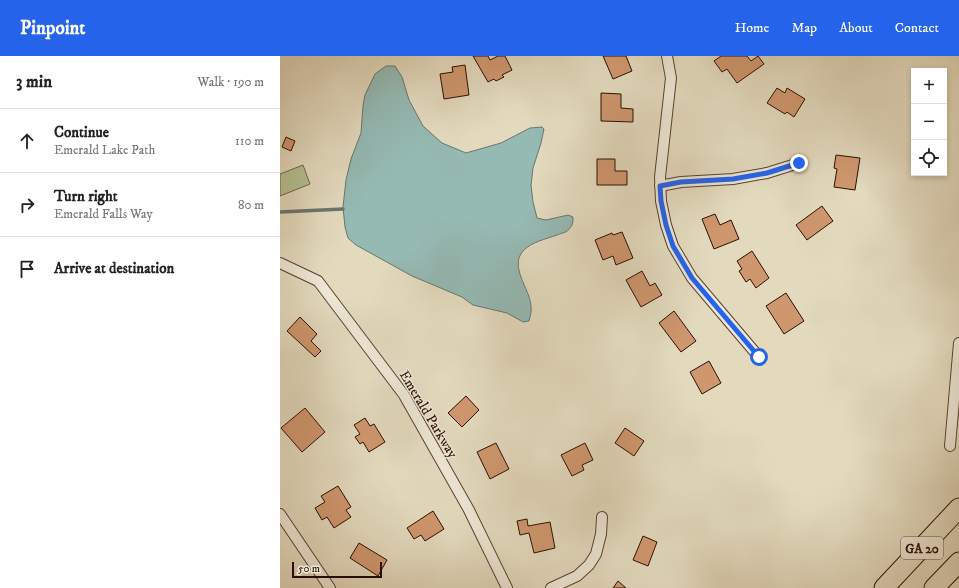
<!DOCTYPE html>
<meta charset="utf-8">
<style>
:root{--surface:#fff;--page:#f6f6f6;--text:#222;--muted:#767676;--line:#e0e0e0;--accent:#2563eb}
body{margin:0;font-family:"IM FELL DW Pica",serif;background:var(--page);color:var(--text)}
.controls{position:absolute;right:12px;top:12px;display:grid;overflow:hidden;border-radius:0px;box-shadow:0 2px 6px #0003}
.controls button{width:36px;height:36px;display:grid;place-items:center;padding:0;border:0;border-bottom:1px solid var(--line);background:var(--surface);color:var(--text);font:20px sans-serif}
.scale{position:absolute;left:12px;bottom:10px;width:90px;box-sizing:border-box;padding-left:4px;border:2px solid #2b0e02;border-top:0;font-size:11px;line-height:14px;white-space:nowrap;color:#2b0e02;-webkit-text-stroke:3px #ede7d5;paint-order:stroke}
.stop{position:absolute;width:12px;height:12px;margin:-9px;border:3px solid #2563eb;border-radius:50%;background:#fff}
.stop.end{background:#2563eb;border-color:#fff;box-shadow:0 1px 4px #0008}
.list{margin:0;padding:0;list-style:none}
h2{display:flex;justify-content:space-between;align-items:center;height:52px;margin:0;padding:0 16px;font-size:17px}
h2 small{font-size:13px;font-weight:400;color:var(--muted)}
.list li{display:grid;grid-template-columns:26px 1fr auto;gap:12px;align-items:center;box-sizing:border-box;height:64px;padding:0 16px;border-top:1px solid var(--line)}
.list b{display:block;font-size:15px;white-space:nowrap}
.list p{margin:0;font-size:13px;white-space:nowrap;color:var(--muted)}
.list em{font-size:13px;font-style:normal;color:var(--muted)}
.icon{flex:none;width:22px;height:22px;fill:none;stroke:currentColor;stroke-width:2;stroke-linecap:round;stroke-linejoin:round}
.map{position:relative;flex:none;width:679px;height:532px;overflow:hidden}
header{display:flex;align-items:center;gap:24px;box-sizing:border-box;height:56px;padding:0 20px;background:var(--accent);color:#fff}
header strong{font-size:19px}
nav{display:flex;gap:22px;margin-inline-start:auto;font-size:14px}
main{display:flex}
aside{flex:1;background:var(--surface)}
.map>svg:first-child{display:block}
</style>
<header>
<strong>Pinpoint</strong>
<nav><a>Home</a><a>Map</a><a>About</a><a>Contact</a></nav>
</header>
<main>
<aside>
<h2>3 min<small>Walk · 190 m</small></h2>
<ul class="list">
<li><svg class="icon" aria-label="ahead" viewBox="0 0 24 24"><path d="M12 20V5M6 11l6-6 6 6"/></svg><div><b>Continue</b><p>Emerald Lake Path</p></div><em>110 m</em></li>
<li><svg class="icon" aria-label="right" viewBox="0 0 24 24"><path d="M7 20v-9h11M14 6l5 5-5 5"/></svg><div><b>Turn right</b><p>Emerald Falls Way</p></div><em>80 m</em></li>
<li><svg class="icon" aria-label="arrive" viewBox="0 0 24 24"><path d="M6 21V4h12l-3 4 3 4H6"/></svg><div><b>Arrive at destination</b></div></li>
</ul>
</aside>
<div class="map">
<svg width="679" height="532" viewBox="0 0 679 532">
<rect width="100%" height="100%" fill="#e3dabe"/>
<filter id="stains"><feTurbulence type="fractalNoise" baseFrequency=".005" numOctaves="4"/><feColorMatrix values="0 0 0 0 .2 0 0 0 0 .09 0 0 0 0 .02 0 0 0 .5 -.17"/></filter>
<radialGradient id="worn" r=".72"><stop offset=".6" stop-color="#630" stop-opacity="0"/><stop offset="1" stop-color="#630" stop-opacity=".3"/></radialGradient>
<path fill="#b5bf90" stroke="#706649" d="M23,109l7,19 -30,12v-22z"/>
<path fill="#95bab4" stroke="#6b756d" d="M106,10h9l7,11 7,23 14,26 19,17 24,10 35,-10 29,-15 12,-1 2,2 -3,14 -8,25 -2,17 2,17 4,16 9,2 22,-5 5,2c0,4 0,8 -3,11 -3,5 -9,5 -13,7 -11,4 -26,7 -34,16 -14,16 7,38 8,55 1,5 -1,11 -2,15l-6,1 -16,-9 -34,-8 -11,-8 -50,-21 -56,-31 -8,-7 -3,-11 -2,-20 3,-27 5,-21 10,-26 2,-27 2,-11 10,-21z"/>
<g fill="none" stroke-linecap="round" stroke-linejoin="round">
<path stroke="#6b756d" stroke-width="3.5" d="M0,156l63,-3"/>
</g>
<g fill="#cf976e" stroke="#2b0e02">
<path d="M193,0h15l2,4 8,-4h7l7,14 -10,5 2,2 -8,4 -2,-2 -6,3z"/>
<path d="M323,0h23l6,15 -19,8z"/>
<path d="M441,0h26l4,5 7,-5 6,8 -27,19 -10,-14 -5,3 -8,-11z"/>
<path d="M185,9l4,30 -25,4 -4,-25 13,-2 -1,-5z"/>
<path d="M497,32l8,5 2,-5 18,11 -11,18 -7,-5 -2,2 -18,-11z"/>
<path d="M321,37l20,1v14l12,1v13l-32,-1z"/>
<path d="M6,81l9,4 -4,10 -9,-4z"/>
<path d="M556,99l24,3 -5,32 -21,-3 3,-18 -3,-1z"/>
<path d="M317,103h18v12h12v14h-30z"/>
<path d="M542,150l11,15 -26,19 -11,-15z"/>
<path d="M435,158l5,11 11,-5 8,19 -25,10 -12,-30z"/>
<path d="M342,176l11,26 -17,7 -3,-9 -10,4 -8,-20 17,-7 1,2z"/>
<path d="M472,195l17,27 -13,10 -6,-9 -4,3 -7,-11 3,-2 -5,-8z"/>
<path d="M362,215l8,15 5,-3 7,12 -21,12 -15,-27z"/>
<path d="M506,237l18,28 -20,13 -18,-28z"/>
<path d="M394,255l22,30 -15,11 -22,-29z"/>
<path d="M20,261l17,17 -6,7 10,10 -6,6 -28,-26z"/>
<path d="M429,305l12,22 -19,11 -12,-22z"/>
<path d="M186,340l13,14 -17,17 -14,-14z"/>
<path d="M25,352l20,24 -23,20 -21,-24z"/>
<path d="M85,362l5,8 4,-2 11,18 -16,10 -6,-10 -3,2 -5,-7 5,-3 -6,-9z"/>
<path d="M345,372l19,13 -10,15 -19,-13z"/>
<path d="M216,387l13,26 -19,10 -13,-27z"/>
<path d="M305,387l8,17 -11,5 2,5 -12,6 -11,-21z"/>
<path d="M58,430l13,21 -5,3 5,7 -17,11 -7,-11 -5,3 -7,-12 10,-6 -4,-6z"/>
<path d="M153,455l11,18 -19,12 -4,-6 -7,4 -7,-11z"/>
<path d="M247,463l1,7 22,-4 5,26 -21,5 -5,-20 -9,2 -3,-14z"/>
<path d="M363,480l14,6 -9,24 -15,-6z"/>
<path d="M79,487l28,17 -9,16 -28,-18z"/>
<path d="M338,525l8,7h-13z"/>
</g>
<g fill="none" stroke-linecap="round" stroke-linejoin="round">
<defs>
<g id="street">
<path d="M387,0l4,22 -11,99 1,24 5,24 7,21 19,32 67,79"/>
<path d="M380,130l21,-4 52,-3 34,-6 32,-10"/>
<path d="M0,207l38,18 86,114 65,115 38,78"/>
<path d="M670,390l9,-103"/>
<path d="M0,458l50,74"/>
<path d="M271,532l26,-12 12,-11 7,-11 5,-20 1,-17"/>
</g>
<g id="highway">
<path d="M604,532l75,-80"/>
<path d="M654,532l25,-26"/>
</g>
</defs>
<use href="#street" stroke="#594131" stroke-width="12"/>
<use href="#highway" stroke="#2b0e02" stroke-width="21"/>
<use href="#street" stroke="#ede7d5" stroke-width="10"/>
<use href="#highway" stroke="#e3dabe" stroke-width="19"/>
</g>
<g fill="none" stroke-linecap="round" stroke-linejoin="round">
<path stroke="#2563eb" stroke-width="5" d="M479,301l-67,-79 -19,-32 -7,-21 -5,-24 -1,-15 21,-4 52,-3 34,-6 32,-10"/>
</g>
<g text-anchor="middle" stroke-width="3" stroke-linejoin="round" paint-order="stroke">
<rect fill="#ede7d5" stroke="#654f41" stroke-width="1" x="621" y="481" width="42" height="22" rx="3"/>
<g font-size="13" font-weight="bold" fill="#2b0e02">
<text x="642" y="497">GA 20</text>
</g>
<g font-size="14" fill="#2b0e02" stroke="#ede7d5">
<text transform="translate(149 358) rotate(59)" y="5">Emerald Parkway</text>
</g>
</g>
<rect width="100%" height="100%" filter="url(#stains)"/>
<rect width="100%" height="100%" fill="url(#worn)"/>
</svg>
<div class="controls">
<button>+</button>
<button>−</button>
<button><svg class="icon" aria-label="locate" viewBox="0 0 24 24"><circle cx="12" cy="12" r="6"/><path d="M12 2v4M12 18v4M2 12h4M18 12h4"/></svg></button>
</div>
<div class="scale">50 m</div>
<div class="stop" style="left:479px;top:301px"></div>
<div class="stop end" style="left:519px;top:107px"></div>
</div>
</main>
